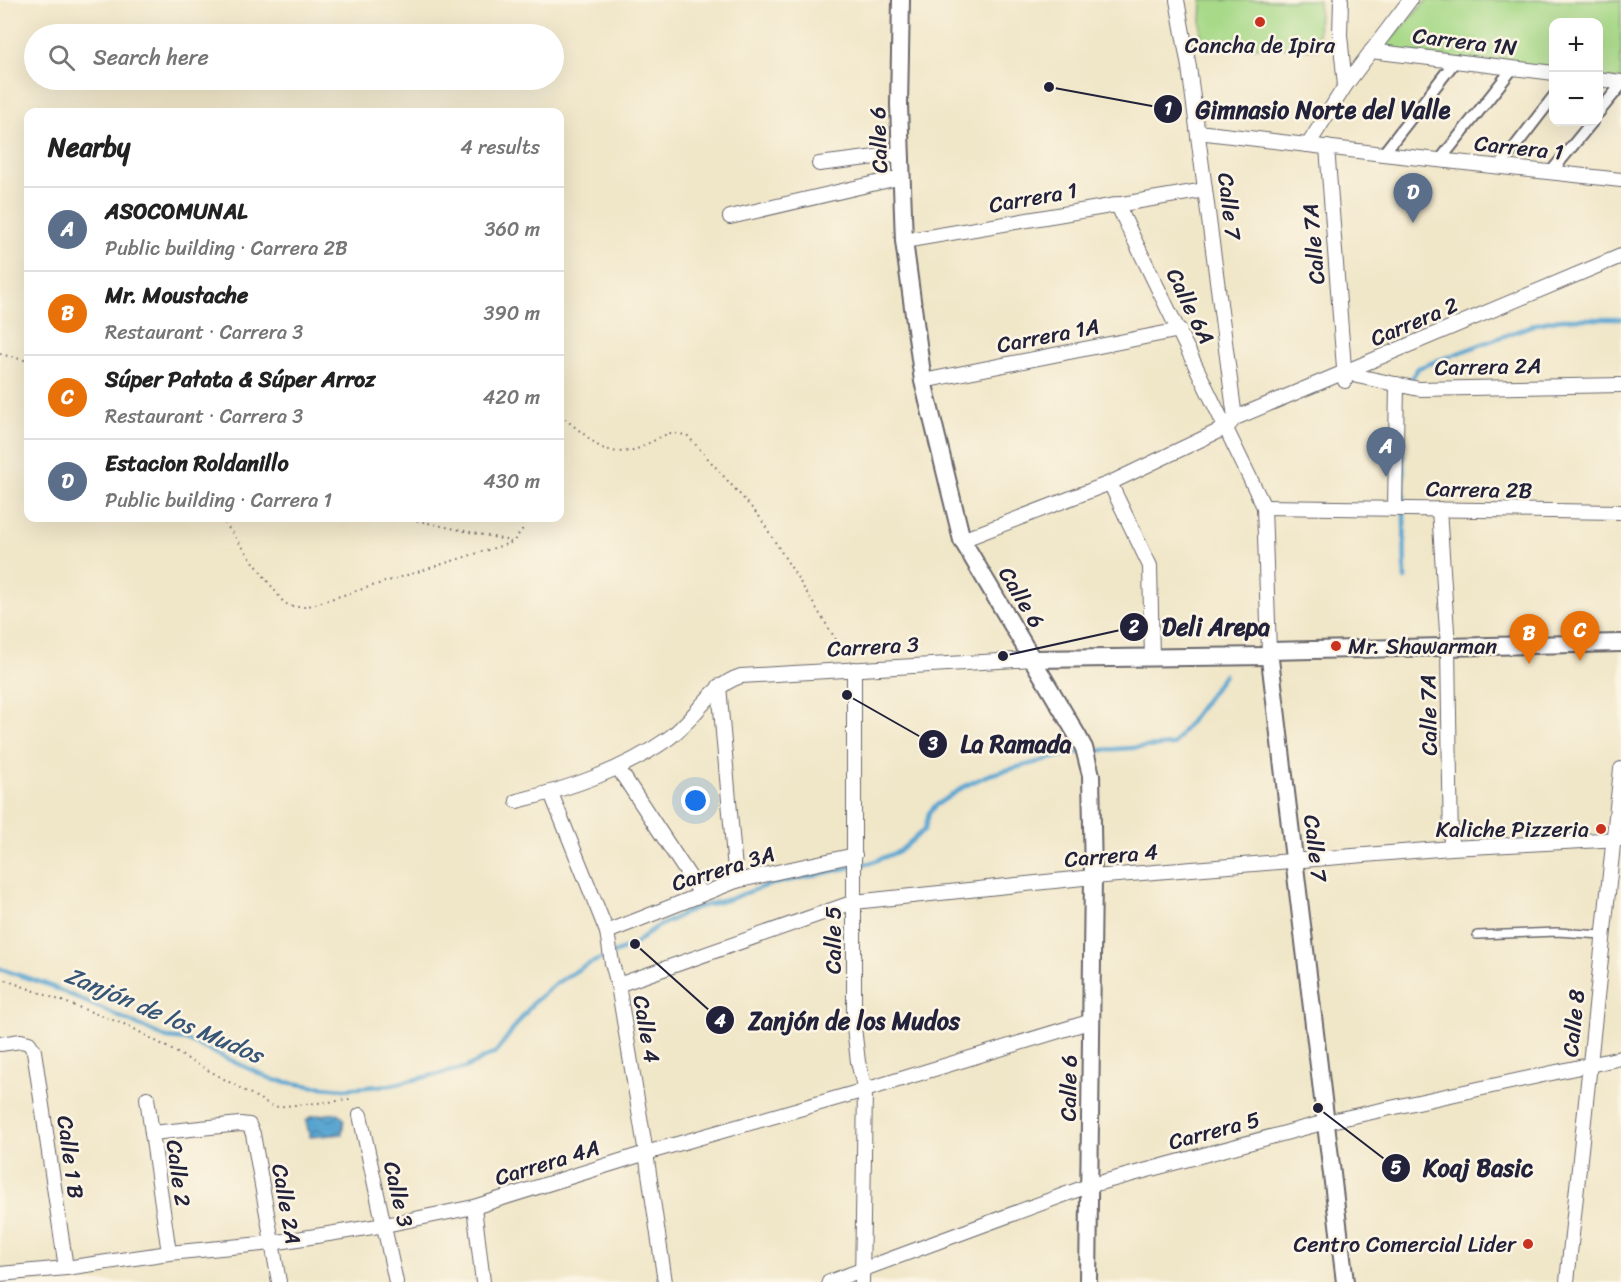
<!DOCTYPE html>
<meta charset="utf-8">
<style>
:root{--surface:#fff;--page:#f6f6f6;--text:#222;--muted:#767676;--line:#e0e0e0;--accent:#111827}
body{margin:0;font-family:Sriracha,sans-serif;background:var(--page);color:var(--text)}
.controls{position:absolute;right:18px;top:18px;display:grid;overflow:hidden;border-radius:12px;box-shadow:0 6px 24px #0002}
.controls button{width:54px;height:54px;display:grid;place-items:center;padding:0;border:0;border-bottom:2px solid var(--line);background:var(--surface);color:var(--text);font:30px sans-serif}
.you{position:absolute;left:696px;top:801px;width:21px;height:21px;margin:-15px;border:4px solid #fff;border-radius:50%;background:#1a73e8;box-shadow:0 0 0 9px #1a73e833}
.badge{display:grid;place-items:center;width:39px;height:39px;border-radius:50%;background:var(--accent);color:#fff;font-size:20px;font-weight:700}
.pin{position:absolute;translate:-50% -50px;filter:drop-shadow(0 2px 3px #0008)}
.pin::after{content:'';position:absolute;top:32px;width:21px;height:18px;background:inherit;clip-path:polygon(0 0,100% 0,50% 100%)}
.list{margin:0;padding:0;list-style:none}
h2{display:flex;justify-content:space-between;align-items:center;height:78px;margin:0;padding:0 24px;font-size:26px}
h2 small{font-size:20px;font-weight:400;color:var(--muted)}
.list li{display:grid;grid-template-columns:39px 1fr auto;gap:18px;align-items:center;box-sizing:border-box;height:84px;padding:0 24px;border-top:2px solid var(--line)}
.list b{display:block;font-size:22px;white-space:nowrap}
.list p{margin:0;font-size:20px;white-space:nowrap;color:var(--muted)}
.list em{font-size:20px;font-style:normal;color:var(--muted)}
.icon{flex:none;width:33px;height:33px;fill:none;stroke:currentColor;stroke-width:2;stroke-linecap:round;stroke-linejoin:round}
.map{position:relative;flex:none;width:1621px;height:1282px;overflow:hidden}
.search{position:absolute;background:var(--surface);box-shadow:0 6px 24px #0002;left:24px;top:24px;width:540px;height:66px;display:flex;align-items:center;gap:15px;box-sizing:border-box;padding:0 21px;border-radius:33px;color:var(--muted);font-size:22px}
.panel{position:absolute;background:var(--surface);box-shadow:0 6px 24px #0002;left:24px;top:108px;width:540px;height:414px;border-radius:12px}
.map>svg:first-child{display:block}
</style>
<div class="map">
<svg width="1621" height="1282" viewBox="0 0 1621 1282">
<defs>
<pattern id="water-waves" width="16" height="10" patternUnits="userSpaceOnUse" patternTransform="scale(1.5)"><rect width="16" height="10" fill="#57a4d0"/><path d="M0 5q4-4 8 0t8 0" fill="none" stroke="#4885aa"/></pattern>
</defs>
<rect width="100%" height="100%" fill="#fcf5e5"/>
<filter id="ink" filterUnits="userSpaceOnUse"><feTurbulence type="fractalNoise" baseFrequency=".0167" numOctaves="2"/><feDisplacementMap in="SourceGraphic" scale="12" xChannelSelector="R" yChannelSelector="G"/><feConvolveMatrix kernelMatrix="1 2 1 2 8 2 1 2 1" color-interpolation-filters="sRGB"/></filter>
<filter id="wash" filterUnits="userSpaceOnUse"><feTurbulence type="fractalNoise" baseFrequency=".008" numOctaves="4" result="noise"/><feDisplacementMap in="SourceGraphic" scale="24" xChannelSelector="R" yChannelSelector="G"/><feGaussianBlur stdDeviation="1.35" result="paint"/><feColorMatrix in="noise" values="0 0 0 0 0 0 0 0 0 0 0 0 0 0 0 0 0 1.4 0 .05"/><feComposite in="paint" operator="in"/></filter>
<g filter="url(#wash)">
<rect width="100%" height="100%" fill="#f0e6c8"/>
<g fill="#a7d988" stroke="#647e62" stroke-width="1.5">
<path d="M1202,0h117l-1,49 -118,-4z"/>
<path d="M1427,0h194v81l-22,-3 -1,-56h-44l-1,50 -171,-23z"/>
</g>
<path fill="url(#water-waves)" stroke="#3c6386" stroke-width="1.5" d="M338,1113l6,6 -2,15 -32,3 -4,-16 5,-5z"/>
<g fill="none" stroke-linecap="round" stroke-linejoin="round">
<g stroke="#57a4d0" stroke-width="4.5">
<path d="M1408,384l10,-16 118,-44 25,-5h60"/>
<path d="M1403,450l2,129"/>
<path d="M1089,751l84,-6 51,-70"/>
<path d="M0,969l46,15 121,54 19,2 88,40 37,6 33,3 47,-4 74,-17 31,-16 37,-49 23,-20 28,-17 51,-22 18,-15 42,-21 35,-9 38,-14 102,-22 30,-12 25,-22 4,-16 6,-7 30,-20 23,-11 84,-22 9,-1"/>
</g>
</g>
</g>
<g filter="url(#ink)">
<g fill="none" stroke-linecap="round" stroke-linejoin="round">
<defs>
<path id="service" d="M1477,935l80,-3 46,3"/>
<g id="pedestrian">
<path d="M1598,113l23,-28"/>
<path d="M1383,154l73,-94"/>
<path d="M1440,160l73,-92"/>
<path d="M1500,166l54,-70"/>
<path d="M1551,172l41,-50"/>
</g>
<g id="minor">
<path d="M1177,0l12,67 46,351"/>
<path d="M1341,0l-1,35 5,51"/>
<path d="M1371,51l183,22"/>
<path d="M1598,79l23,3"/>
<path d="M1198,132l185,22 238,26"/>
<path d="M1308,145l37,-59 65,-86"/>
<path d="M1327,147l18,234"/>
<path d="M819,164l81,-10"/>
<path d="M1117,204l147,303 5,144"/>
<path d="M730,217l172,-40"/>
<path d="M904,241l301,-51"/>
<path d="M1357,376l62,13 202,-4"/>
<path d="M923,381l257,-51"/>
<path d="M1110,483l40,83 2,92"/>
<path d="M1264,507l357,5"/>
<path d="M1395,508l2,-124"/>
<path d="M1439,509l9,138 3,201"/>
<path d="M962,540l148,-57 117,-56 8,-9 386,-162"/>
<path d="M854,669v358l4,35 7,28 -3,192"/>
<path d="M719,686l17,195"/>
<path d="M618,768l83,126"/>
<path d="M551,793l56,139 5,31 6,22 28,168 19,129"/>
<path d="M517,801c54,-13 107,-31 152,-63 27,-19 40,-52 72,-62l292,-17"/>
<path d="M607,932l129,-51 119,-26"/>
<path d="M618,985l236,-83 239,-25 358,-29 170,-9"/>
<path d="M0,1044l21,-3 8,2 5,8 32,217"/>
<path d="M147,1098l22,155"/>
<path d="M360,1115l36,167"/>
<path d="M152,1133l88,-9 9,1 4,9 26,148"/>
<path d="M474,1207l9,75"/>
<path d="M0,1274l66,-6 103,-15 103,-10 113,-18 89,-18 172,-54 219,-63 227,-69"/>
<path d="M829,1282l259,-96 238,-64 295,-64"/>
<path d="M1567,1282l54,-513"/>
</g>
<g id="tertiary">
<path d="M901,0l-2,105 5,136 19,140 39,159 115,195 7,13 7,27 2,102 -5,405"/>
<path d="M1033,659l236,-3"/>
<path d="M1345,1282l-76,-631 352,-8"/>
</g>
</defs>
<use href="#service" stroke="#6a676c" stroke-width="10"/>
<use href="#pedestrian" stroke="#6a676c" stroke-width="14"/>
<use href="#minor" stroke="#6a676c" stroke-width="16"/>
<use href="#tertiary" stroke="#6a676c" stroke-width="20"/>
<g stroke="#6a676c" stroke-width="2" stroke-dasharray="1.5 4.5" stroke-linecap="butt">
<path d="M0,354l28,7"/>
<path d="M560,415l41,33 16,4 16,-1 36,-18 18,2 72,81 87,140"/>
<path d="M221,518l63,85 10,4h11l208,-65 9,-12v-12"/>
<path d="M405,518l106,23"/>
<path d="M0,978l129,48 145,81 75,-7 2,3"/>
</g>
<use href="#service" stroke="#fff" stroke-width="7"/>
<use href="#pedestrian" stroke="#fff" stroke-width="10"/>
<use href="#minor" stroke="#fff" stroke-width="14"/>
<use href="#tertiary" stroke="#fff" stroke-width="16"/>
</g>
</g>
<g fill="#c8321e" stroke="#fcf5e5" stroke-width="2">
<circle cx="1260" cy="22" r="6"/>
<circle cx="1336" cy="646" r="6"/>
<circle cx="1601" cy="829" r="6"/>
<circle cx="1528" cy="1244" r="6"/>
</g>
<g text-anchor="middle" stroke-width="5" stroke-linejoin="round" paint-order="stroke">
<g font-size="22" fill="#22223b" stroke="#fcf5e5">
<text transform="translate(1465 41) rotate(7)" y="8">Carrera 1N</text>
<text transform="translate(878 140) rotate(-92)" y="8">Calle 6</text>
<text transform="translate(1519 147) rotate(6)" y="8">Carrera 1</text>
<text transform="translate(1033 197) rotate(-10)" y="8">Carrera 1</text>
<text transform="translate(1230 206) rotate(83)" y="8">Calle 7</text>
<text transform="translate(1313 244) rotate(-95)" y="8">Calle 7A</text>
<text transform="translate(1191 306) rotate(64)" y="8">Calle 6A</text>
<text transform="translate(1414 321) rotate(-23)" y="8">Carrera 2</text>
<text transform="translate(1048 335) rotate(-11)" y="8">Carrera 1A</text>
<text transform="translate(1488 366) rotate(-1)" y="8">Carrera 2A</text>
<text transform="translate(1479 489) rotate(1)" y="8">Carrera 2B</text>
<text transform="translate(1022 597) rotate(59)" y="8">Calle 6</text>
<text transform="translate(873 646) rotate(-3)" y="8">Carrera 3</text>
<text transform="translate(1428 715) rotate(-91)" y="8">Calle 7A</text>
<text transform="translate(1316 848) rotate(83)" y="8">Calle 7</text>
<text transform="translate(1111 855) rotate(-5)" y="8">Carrera 4</text>
<text transform="translate(723 868) rotate(-17)" y="8">Carrera 3A</text>
<text transform="translate(833 940) rotate(-90)" y="8">Calle 5</text>
<text transform="translate(1573 1023) rotate(-84)" y="8">Calle 8</text>
<text transform="translate(647 1029) rotate(80)" y="8">Calle 4</text>
<text transform="translate(1068 1088) rotate(-89)" y="8">Calle 6</text>
<text transform="translate(1214 1130) rotate(-15)" y="8">Carrera 5</text>
<text transform="translate(71 1157) rotate(82)" y="8">Calle 1 B</text>
<text transform="translate(547 1162) rotate(-17)" y="8">Carrera 4A</text>
<text transform="translate(179 1173) rotate(82)" y="8">Calle 2</text>
<text transform="translate(399 1194) rotate(77)" y="8">Calle 3</text>
<text transform="translate(287 1204) rotate(80)" y="8">Calle 2A</text>
</g>
<g font-size="22" fill="#22223b" stroke="#fcf5e5" text-anchor="end">
<text x="1260" y="53" text-anchor="middle">Cancha de Ipira</text>
<text x="1348" y="654" text-anchor="start">Mr. Shawarman</text>
<text x="1589" y="837">Kaliche Pizzeria</text>
<text x="1516" y="1252">Centro Comercial Lider</text>
</g>
<g font-size="24" font-style="italic" fill="#375677" stroke="#fcf5e5">
<text transform="translate(164 1015) rotate(23)" y="8">Zanjón de los Mudos</text>
</g>
</g>
<path fill="none" stroke="#22223b" stroke-width="2" d="M1049 87L1168 109M1003 656L1134 627M847 695L933 744M635 944L720 1020M1318 1108L1396 1168"/>
<g fill="#22223b" stroke="#fcf5e5" stroke-width="2">
<circle cx="1049" cy="87" r="6"/>
<circle cx="1003" cy="656" r="6"/>
<circle cx="847" cy="695" r="6"/>
<circle cx="635" cy="944" r="6"/>
<circle cx="1318" cy="1108" r="6"/>
<circle cx="1168" cy="109" r="15"/>
<circle cx="1134" cy="627" r="15"/>
<circle cx="933" cy="744" r="15"/>
<circle cx="720" cy="1020" r="15"/>
<circle cx="1396" cy="1168" r="15"/>
</g>
<g font-size="18" text-anchor="middle" font-weight="bold" fill="#fff">
<text x="1168" y="115">1</text>
<text x="1134" y="633">2</text>
<text x="933" y="750">3</text>
<text x="720" y="1027">4</text>
<text x="1396" y="1174">5</text>
</g>
<g font-size="24" text-anchor="middle" font-weight="bold" fill="#22223b" stroke="#fcf5e5" stroke-width="5" stroke-linejoin="round" paint-order="stroke">
<text x="1323" y="118">Gimnasio Norte del Valle</text>
<text x="1216" y="635">Deli Arepa</text>
<text x="1016" y="752">La Ramada</text>
<text x="854" y="1029">Zanjón de los Mudos</text>
<text x="1478" y="1176">Koaj Basic</text>
</g>
</svg>
<div class="controls">
<button>+</button>
<button>−</button>
</div>
<div class="you"></div>
<div class="pin badge" style="left:1386px;top:477px;background:#5c6f8a">A</div>
<div class="pin badge" style="left:1529px;top:664px;background:#e8710a">B</div>
<div class="pin badge" style="left:1580px;top:661px;background:#e8710a">C</div>
<div class="pin badge" style="left:1413px;top:223px;background:#5c6f8a">D</div>
<div class="search"><svg class="icon" aria-label="search" viewBox="0 0 24 24"><circle cx="10" cy="10" r="6"/><path d="M15 15l6 6"/></svg>Search here</div>
<section class="panel">
<h2>Nearby<small>4 results</small></h2>
<ul class="list">
<li><span class="badge" style="background:#5c6f8a">A</span><div><b>ASOCOMUNAL</b><p>Public building · Carrera 2B</p></div><em>360 m</em></li>
<li><span class="badge" style="background:#e8710a">B</span><div><b>Mr. Moustache</b><p>Restaurant · Carrera 3</p></div><em>390 m</em></li>
<li><span class="badge" style="background:#e8710a">C</span><div><b>Súper Patata &amp; Súper Arroz</b><p>Restaurant · Carrera 3</p></div><em>420 m</em></li>
<li><span class="badge" style="background:#5c6f8a">D</span><div><b>Estacion Roldanillo</b><p>Public building · Carrera 1</p></div><em>430 m</em></li>
</ul>
</section>
</div>
